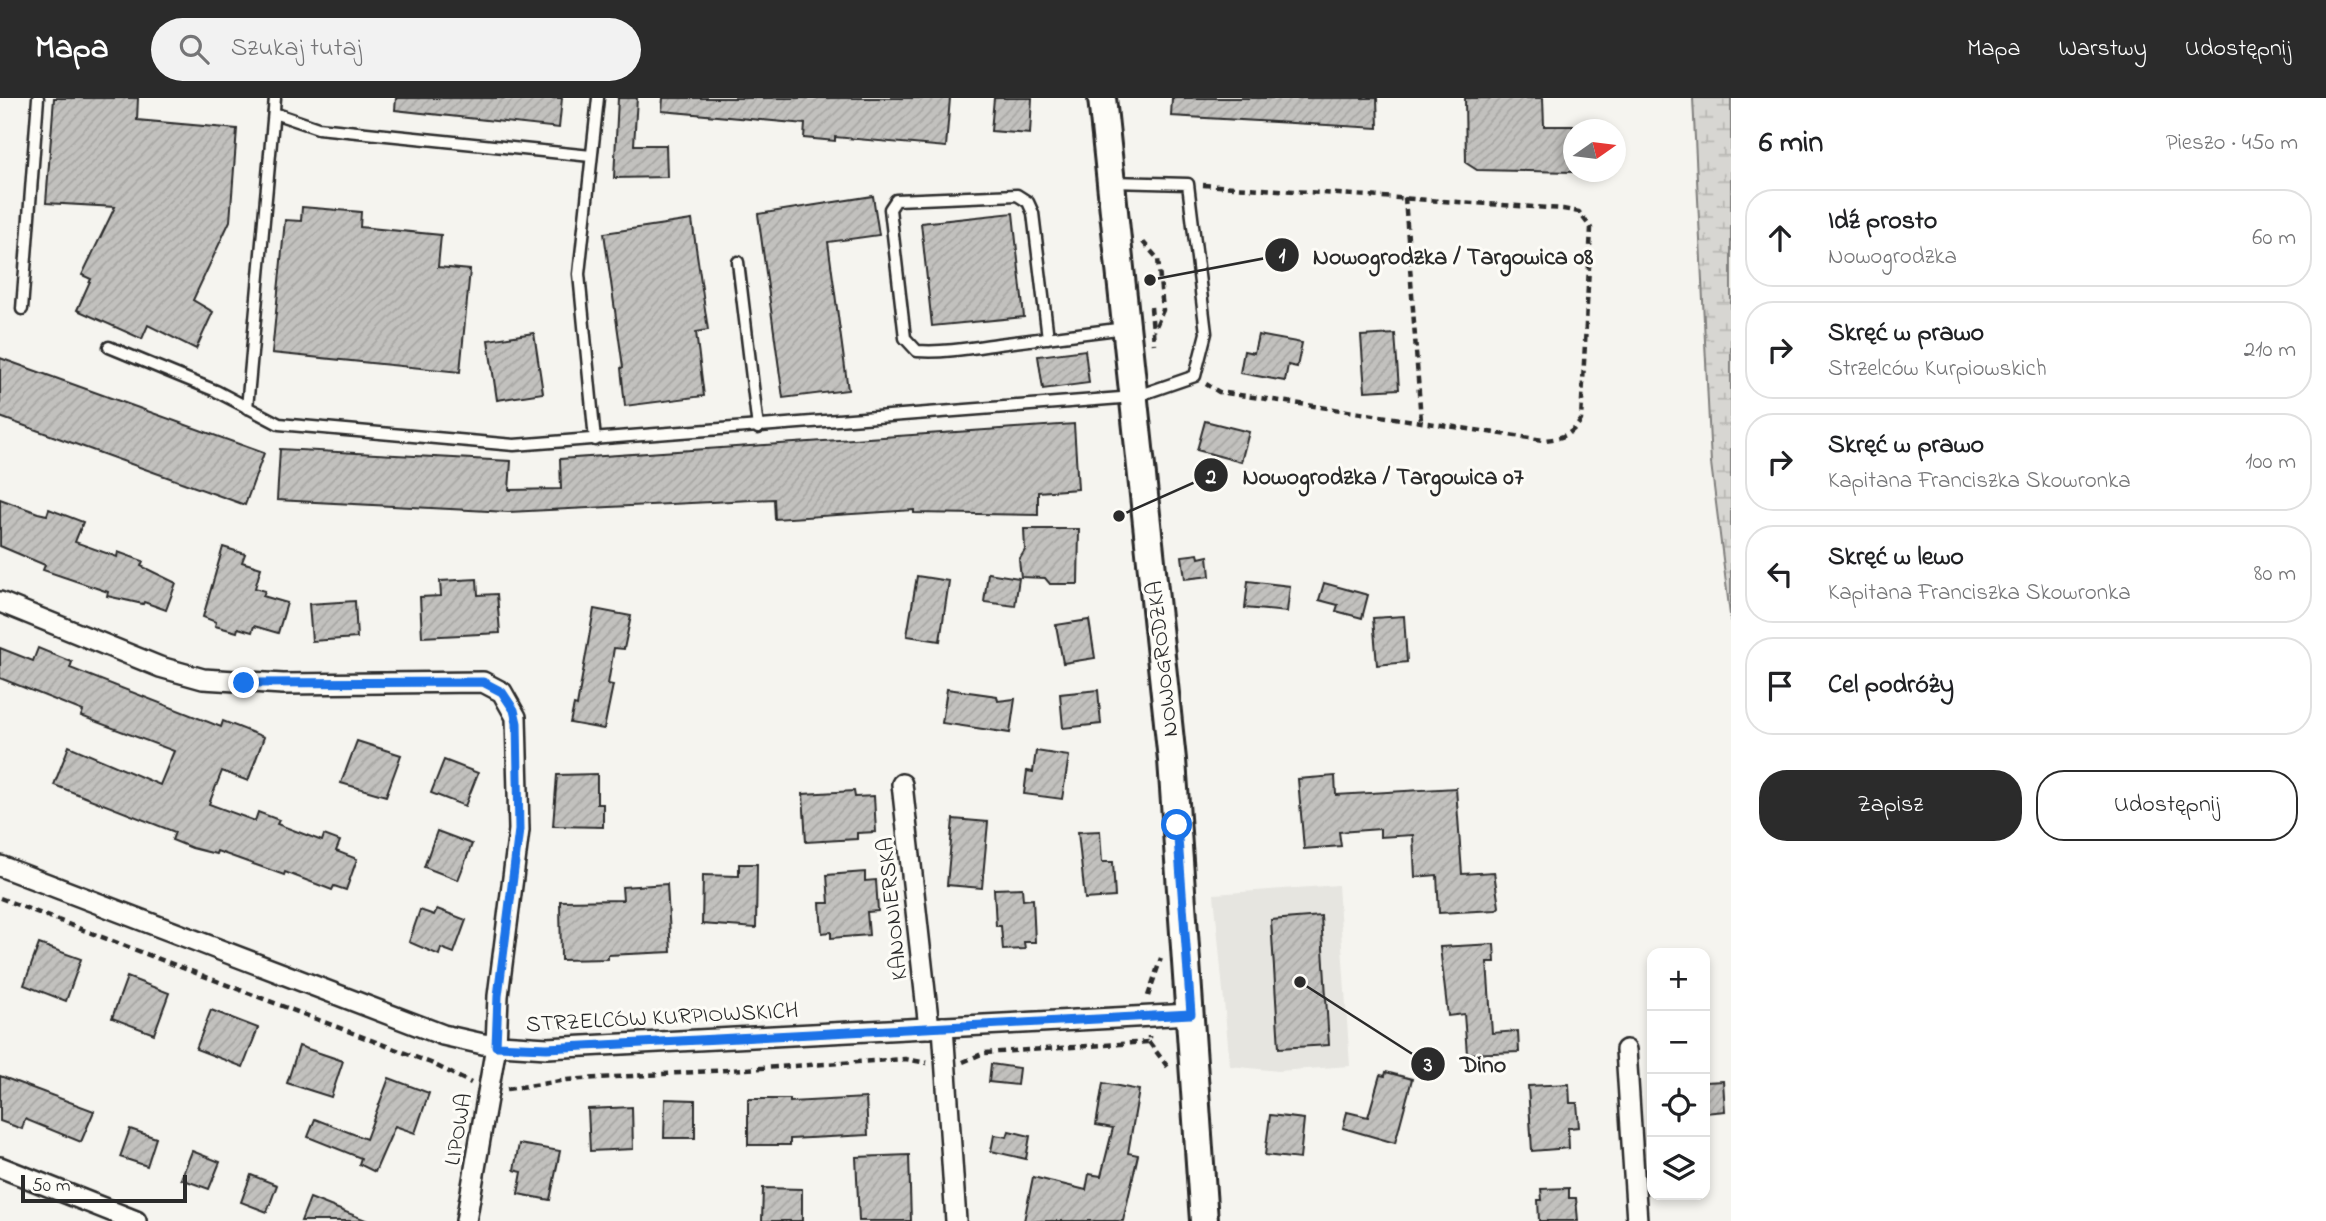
<!DOCTYPE html>
<html lang="pl">
<meta charset="utf-8">
<style>
:root{--surface:#fff;--page:#f2f2f2;--text:#202124;--muted:#757577;--line:#e0e0e0;--accent:#2b2b2b}
body{margin:0;font-family:"Indie Flower",sans-serif;background:var(--page);color:var(--text)}
.controls{position:absolute;right:21px;bottom:21px;display:grid;overflow:hidden;border-radius:14px;box-shadow:0 4px 10px #0003}
.controls button{width:63px;height:63px;display:grid;place-items:center;padding:0;border:0;border-bottom:2px solid var(--line);background:var(--surface);color:var(--text);font:35px sans-serif}
.compass{position:absolute;left:1563px;top:21px;width:63px;height:63px;border-radius:50%;background:var(--surface);box-shadow:0 4px 10px #0003;rotate:76deg}
.scale{position:absolute;left:21px;bottom:18px;width:166px;box-sizing:border-box;padding-left:7px;border:4px solid #2b2b2b;border-top:0;font-size:19px;line-height:24px;white-space:nowrap;color:#2b2b2b;-webkit-text-stroke:5px #fdfcf7;paint-order:stroke}
.stop{position:absolute;width:21px;height:21px;margin:-16px;border:5px solid #1a73e8;border-radius:50%;background:#fff}
.stop.end{background:#1a73e8;border-color:#fff;box-shadow:0 2px 7px #0008}
.list{margin:0;padding:0;list-style:none}
h2{display:flex;justify-content:space-between;align-items:center;height:91px;margin:0;padding:0 28px;font-size:30px}
h2 small{font-size:23px;font-weight:400;color:var(--muted)}
.list li{display:grid;grid-template-columns:46px 1fr auto;gap:21px;align-items:center;box-sizing:border-box;height:98px;margin:0 14px 14px;padding:0 14px;border:2px solid var(--line);border-radius:28px}
.list b{display:block;font-size:26px;white-space:nowrap}
.list p{margin:0;font-size:23px;white-space:nowrap;color:var(--muted)}
.list em{font-size:23px;font-style:normal;color:var(--muted)}
.actions{display:flex;gap:14px;padding:21px 28px}
.actions a{flex:1;padding:16px 0;border:2px solid var(--accent);border-radius:28px;text-align:center;font-size:24px;color:var(--accent)}
.actions .main{background:var(--accent);color:#fff}
.icon{flex:none;width:38px;height:38px;fill:none;stroke:currentColor;stroke-width:2;stroke-linecap:round;stroke-linejoin:round}
.map{position:relative;flex:none;width:1731px;height:1123px;overflow:hidden}
header{display:flex;align-items:center;gap:42px;box-sizing:border-box;height:98px;padding:0 35px;background:var(--accent);color:#fff}
header strong{font-size:33px}
nav{display:flex;gap:38px;margin-inline-start:auto;font-size:24px}
.search{width:490px;height:63px;background:var(--page);display:flex;align-items:center;gap:18px;box-sizing:border-box;padding:0 24px;border-radius:38px;color:var(--muted);font-size:26px}
main{display:flex}
aside{flex:1;background:var(--surface)}
.map>svg:first-child{display:block}
</style>
<header>
<strong>Mapa</strong>
<div class="search"><svg class="icon" aria-label="search" viewBox="0 0 24 24"><circle cx="10" cy="10" r="6"/><path d="M15 15l6 6"/></svg>Szukaj tutaj</div>
<nav><a>Mapa</a><a>Warstwy</a><a>Udostępnij</a></nav>
</header>
<main>
<div class="map">
<svg width="1731" height="1123" viewBox="0 0 1731 1123">
<defs>
<pattern id="wetland-marsh" width="20" height="14" patternUnits="userSpaceOnUse" patternTransform="scale(1.75)"><rect width="20" height="14" fill="#d7d6d2"/><path d="M1 5h8M5 5V1M11 12h8M15 12V8" fill="none" stroke="#b9b8b4"/></pattern>
<pattern id="building-hatch" width="6" height="6" patternUnits="userSpaceOnUse" patternTransform="scale(1.75)"><rect width="6" height="6" fill="#c2c1be"/><path d="M-1 1l2-2M0 6l6-6M5 7l2-2" fill="none" stroke="#a7a6a3"/></pattern>
</defs>
<rect width="100%" height="100%" fill="#f5f4ef"/>
<filter id="ink" filterUnits="userSpaceOnUse"><feTurbulence type="fractalNoise" baseFrequency=".0143" numOctaves="2"/><feDisplacementMap in="SourceGraphic" scale="14" xChannelSelector="R" yChannelSelector="G"/><feConvolveMatrix kernelMatrix="1 2 1 2 8 2 1 2 1" color-interpolation-filters="sRGB"/></filter>
<g filter="url(#ink)">
<path fill="#e6e5e0" d="M1338,787l12,181 -72,5 -48,-5 -16,-172z"/>
<path fill="url(#wetland-marsh)" stroke="#81807e" stroke-width="2" d="M1693,0h38v525l-20,-160z"/>
<g fill="url(#building-hatch)" stroke="#2b2b2b" stroke-width="2">
<path d="M54,0h84l-1,22 100,9 -7,92 -37,79 20,12 -17,37 -48,-24 -6,14 -65,-29 14,-31 -9,-4 33,-68 -69,-4z"/>
<path d="M396,0h166l-3,30 -164,-18z"/>
<path d="M618,0h19l-3,47h32l1,32 -53,1z"/>
<path d="M663,0h287l-4,49 -111,-10v4l-31,-3 1,-14 -143,-13z"/>
<path d="M994,0h38l-2,36 -39,-3z"/>
<path d="M1172,0h205l1,30 -207,-12z"/>
<path d="M1465,0h78l1,28h29v46l-96,-2 -11,-7z"/>
<path d="M873,98l6,39 -51,7 20,148 -65,8 -25,-184z"/>
<path d="M302,109l59,5 -1,15 81,8 -3,32 32,3 -10,102 -188,-19 13,-133 16,1z"/>
<path d="M1013,115l11,104 -92,9 -11,-103z"/>
<path d="M692,122l16,110 -12,2 8,64 -79,10 -4,-38 2,-1 -19,-134z"/>
<path d="M534,235l9,60 -46,7 -9,-60z"/>
<path d="M1395,236l4,55 -34,2 -4,-55z"/>
<path d="M1258,237l44,8 -5,24 -9,-2 -3,16 -45,-8 4,-22 10,2z"/>
<path d="M1085,252l4,33 -46,6 -5,-33z"/>
<path d="M0,260l264,95 -19,52 -245,-88z"/>
<path d="M1205,323l44,11 -8,30 -44,-12z"/>
<path d="M1074,326l4,65 -40,3v23l-124,-2v-3l-139,9 -1,-20 -266,13 -231,-12 3,-51 231,12 -2,29 52,-1 -1,-30z"/>
<path d="M0,401l38,14 9,2 2,-6 34,13 -8,20 42,15 1,-5 25,9 -2,5 35,17 -10,27 -22,-8 -1,2 -36,-8 1,-4 -65,-22 2,-5 -45,-19z"/>
<path d="M1024,431h55l-1,55h-28l-5,-6 -24,-1 -2,-17 6,-10z"/>
<path d="M223,449l22,7 -3,8 19,6 -6,20 10,3 -2,5 24,7 -9,30 -24,-7 -2,6 -14,-4 -1,4 -22,-6 1,-4 -13,-5z"/>
<path d="M1198,456l1,4 9,-2 2,20 -25,3 -3,-23z"/>
<path d="M988,475l31,5 -4,28 -31,-4z"/>
<path d="M917,478l32,5 -9,60 -33,-5z"/>
<path d="M477,481l1,16 19,-1 3,39 -78,4 -2,-40 21,-1 -1,-15z"/>
<path d="M1248,483l42,5 -3,26 -42,-4z"/>
<path d="M1324,485l44,12 -6,23 -26,-7 2,-6 -19,-5z"/>
<path d="M355,503l2,37 -45,3 -3,-37z"/>
<path d="M594,511l37,7 -7,33 -10,-1 -6,36 5,1 -9,44 -34,-6 4,-18 3,1z"/>
<path d="M1404,518l3,46 -30,3 -4,-47z"/>
<path d="M1089,522l6,38 -32,5 -7,-38z"/>
<path d="M0,550l33,13 5,-13 34,14 -2,6 151,59 2,-6 41,16 -16,44 -26,-10 -13,33 46,17 3,-9 21,8 -2,4 45,17 2,-6 16,6 -4,10 21,8 -11,31 -12,-4 -2,4 -47,-18 -1,3 -67,-24 -1,3 -24,-6 -20,-8 3,-8 -121,-47 15,-39 91,39 14,-34 -93,-35 2,-5 -83,-33z"/>
<path d="M947,591l50,7 1,5 17,-2 -5,34 -68,-10z"/>
<path d="M1098,592l3,34 -38,4 -3,-34z"/>
<path d="M357,643l44,14 -15,41 -45,-13z"/>
<path d="M1036,653l33,5 -7,43 -38,-5 3,-23 6,1z"/>
<path d="M444,662l34,13 -13,33 -34,-13z"/>
<path d="M597,676v30h6v23l-50,-1 4,-51z"/>
<path d="M1335,678l1,19 120,-7 6,86 32,-2 5,35 -3,3 -57,3 -2,-38 -22,2 -2,-42 -33,2v-8l-41,3 2,14 -37,3 -6,-70z"/>
<path d="M854,693l1,6 19,-1 2,36 -19,1v6l-51,3 -3,-48z"/>
<path d="M953,721l35,3 -6,66 -35,-3z"/>
<path d="M437,733l35,13 -14,36 -34,-13z"/>
<path d="M1100,733l2,31h11l2,35 -30,2 -7,-67z"/>
<path d="M739,766h18l-1,64 -54,-4 1,-49 36,1z"/>
<path d="M865,774v9l11,-1 2,31 -11,1 2,23 -38,3v-6l-9,1 -2,-30h9l-2,-28z"/>
<path d="M667,786l4,68 -63,3v4l-47,1 -1,-59 63,-1 -1,-13z"/>
<path d="M1022,790l1,12 10,-1 2,43h-11l1,7 -22,1 -2,-24h-5l-2,-37z"/>
<path d="M437,811l29,11 -12,33 -13,-5 -2,7 -30,-13 11,-32 14,5z"/>
<path d="M1321,818l8,129 -50,3 -8,-128z"/>
<path d="M39,846l42,15 -15,42 -42,-16z"/>
<path d="M1494,846l1,18h-8l5,71 26,-2 1,21 -52,2 -3,-40 -16,2 -8,-69z"/>
<path d="M127,879l42,16 -15,41 -42,-16z"/>
<path d="M211,912l47,18 -15,39 -47,-18z"/>
<path d="M299,948l44,15 -12,36 -44,-14z"/>
<path d="M991,966l28,4 -2,17 -28,-3z"/>
<path d="M1386,974l26,7 -17,64 -52,-15 4,-16 21,5 12,-42 5,1z"/>
<path d="M0,978l94,35 -13,31 -56,-23 -3,10 -22,-8z"/>
<path d="M389,980l40,15 -14,40 -20,-7 -20,46 -16,-8 2,-6 -53,-21 7,-18 51,20z"/>
<path d="M1723,983l2,30 -20,2v-31z"/>
<path d="M1103,985l36,7 -11,63 10,2 -15,66h-99l9,-44 53,13 3,-16 12,2 12,-48 -17,-3z"/>
<path d="M1569,986l1,19h7l2,24 -11,1 1,20 -37,3 -4,-65z"/>
<path d="M866,1000l2,37 -78,4v6h-42v-46h42v3z"/>
<path d="M665,1001l30,1v38h-31z"/>
<path d="M632,1009l1,42 -43,2 -2,-42z"/>
<path d="M1270,1017l34,4 -4,40 -35,-4z"/>
<path d="M130,1031l26,9 -9,28 -27,-9z"/>
<path d="M1009,1033l21,5 -4,23 -35,-8 3,-16 13,2z"/>
<path d="M519,1046l41,7 -10,49 -32,-6 4,-22 -8,-2z"/>
<path d="M192,1053l28,11 -11,27 -28,-10z"/>
<path d="M909,1057l2,66h-52l-3,-64z"/>
<path d="M251,1077l26,10 -10,27 -26,-10z"/>
<path d="M763,1090l39,1v32h-40z"/>
<path d="M1569,1090v10h7l2,23h-39l-1,-21h4l-1,-11z"/>
<path d="M310,1100l56,22 -1,1h-64z"/>
</g>
<g fill="none" stroke-linecap="round" stroke-linejoin="round">
<defs>
<g id="lane">
<path d="M274,15l44,15 273,28"/>
<path d="M738,164l20,166"/>
<path d="M22,211l16,-211"/>
<path d="M1048,240l-15,-125 -5,-11 -11,-7 -121,5 -6,9 15,129 12,13c27,2 54,-3 81,-7 42,-5 85,-11 128,-16"/>
<path d="M109,249l107,44 63,33 235,21 620,-48 61,-21 11,-43 -18,-149 -77,-2"/>
<path d="M247,310l28,-310"/>
<path d="M595,342l-16,-166 19,-176"/>
</g>
<g id="street">
<path d="M0,504l160,65 43,12 80,5 200,-2 19,10 14,25 3,113 -21,166 -2,50 -30,175"/>
<path d="M902,686l27,244"/>
<path d="M0,768l443,169 40,9 64,4 643,-34"/>
<path d="M943,929l13,194"/>
<path d="M1626,952l11,171"/>
<path d="M0,1069l136,54"/>
</g>
<path id="secondary" d="M1102,0l70,662 32,461"/>
</defs>
<use href="#lane" stroke="#2b2b2b" stroke-width="15"/>
<use href="#street" stroke="#2b2b2b" stroke-width="24"/>
<use href="#secondary" stroke="#2b2b2b" stroke-width="32"/>
<g stroke="#2b2b2b" stroke-width="4.5" stroke-dasharray="7 5" stroke-linecap="butt">
<path d="M1203,87l360,24 16,3 12,16 -10,192c-9,15 -21,19 -38,20l-324,-48 -13,-8"/>
<path d="M1405,99l16,224"/>
<path d="M1143,144l15,17 5,51 -9,21"/>
<path d="M1151,209l3,37"/>
<path d="M0,800l431,165 40,20"/>
<path d="M1148,898l13,-38"/>
<path d="M1149,944l21,28"/>
<path d="M963,964l21,-9 165,-11v-6"/>
<path d="M507,991l60,-9 338,-21 22,4"/>
</g>
<use href="#lane" stroke="#fdfcf7" stroke-width="10"/>
<use href="#street" stroke="#fdfcf7" stroke-width="19"/>
<use href="#secondary" stroke="#fdfcf7" stroke-width="26"/>
</g>
</g>
<g fill="none" stroke-linecap="round" stroke-linejoin="round" filter="url(#ink)">
<path stroke="#1a73e8" stroke-width="9" d="M244,585l239,-1 19,10 12,18 3,13 2,107 -21,166 -2,50 51,2 644,-34 -14,-189"/>
</g>
<g text-anchor="middle" stroke-width="6" stroke-linejoin="round" paint-order="stroke">
<g font-size="23" fill="#2b2b2b" stroke="#fdfcf7">
<text transform="translate(1161 561) rotate(-96)" y="8">NOWOGRODZKA</text>
<text transform="translate(891 811) rotate(-96)" y="8">KANONIERSKA</text>
<text transform="translate(662 918) rotate(-3)" y="8">STRZELCÓW KURPIOWSKICH</text>
<text transform="translate(457 1031) rotate(-80)" y="8">LIPOWA</text>
</g>
</g>
<path fill="none" stroke="#2b2b2b" stroke-width="2.5" d="M1150 182L1282 157M1119 418L1211 377M1300 884L1428 966"/>
<g fill="#2b2b2b" stroke="#fdfcf7" stroke-width="2.5">
<circle cx="1150" cy="182" r="7"/>
<circle cx="1119" cy="418" r="7"/>
<circle cx="1300" cy="884" r="7"/>
<circle cx="1282" cy="157" r="18"/>
<circle cx="1211" cy="377" r="18"/>
<circle cx="1428" cy="966" r="18"/>
</g>
<g font-size="21" text-anchor="middle" font-weight="bold" fill="#fff">
<text x="1282" y="164">1</text>
<text x="1211" y="385">2</text>
<text x="1428" y="973">3</text>
</g>
<g font-size="24" text-anchor="middle" font-weight="bold" fill="#2b2b2b" stroke="#fdfcf7" stroke-width="6" stroke-linejoin="round" paint-order="stroke">
<text x="1453" y="166">Nowogrodzka / Targowica 08</text>
<text x="1383" y="386">Nowogrodzka / Targowica 07</text>
<text x="1483" y="974">Dino</text>
</g>
</svg>
<div class="controls">
<button>+</button>
<button>−</button>
<button><svg class="icon" aria-label="locate" viewBox="0 0 24 24"><circle cx="12" cy="12" r="6"/><path d="M12 2v4M12 18v4M2 12h4M18 12h4"/></svg></button>
<button><svg class="icon" aria-label="layers" viewBox="0 0 24 24"><path d="M12 4l9 5-9 5-9-5zM3 14l9 5 9-5"/></svg></button>
</div>
<svg class="compass" viewBox="-18 -18 36 36"><path d="M0-13l5 13h-10z" fill="#e53935"/><path d="M0 13l5-13h-10z" fill="#757577"/></svg>
<div class="scale">50 m</div>
<div class="stop" style="left:1177px;top:727px"></div>
<div class="stop end" style="left:244px;top:585px"></div>
</div>
<aside>
<h2>6 min<small>Pieszo · 450 m</small></h2>
<ul class="list">
<li><svg class="icon" aria-label="ahead" viewBox="0 0 24 24"><path d="M12 20V5M6 11l6-6 6 6"/></svg><div><b>Idź prosto</b><p>Nowogrodzka</p></div><em>60 m</em></li>
<li><svg class="icon" aria-label="right" viewBox="0 0 24 24"><path d="M7 20v-9h11M14 6l5 5-5 5"/></svg><div><b>Skręć w prawo</b><p>Strzelców Kurpiowskich</p></div><em>210 m</em></li>
<li><svg class="icon" aria-label="right" viewBox="0 0 24 24"><path d="M7 20v-9h11M14 6l5 5-5 5"/></svg><div><b>Skręć w prawo</b><p>Kapitana Franciszka Skowronka</p></div><em>100 m</em></li>
<li><svg class="icon" aria-label="left" viewBox="0 0 24 24"><path d="M17 20v-9H6M10 6l-5 5 5 5"/></svg><div><b>Skręć w lewo</b><p>Kapitana Franciszka Skowronka</p></div><em>80 m</em></li>
<li><svg class="icon" aria-label="arrive" viewBox="0 0 24 24"><path d="M6 21V4h12l-3 4 3 4H6"/></svg><div><b>Cel podróży</b></div></li>
</ul>
<div class="actions"><a class="main">Zapisz</a><a>Udostępnij</a></div>
</aside>
</main>
